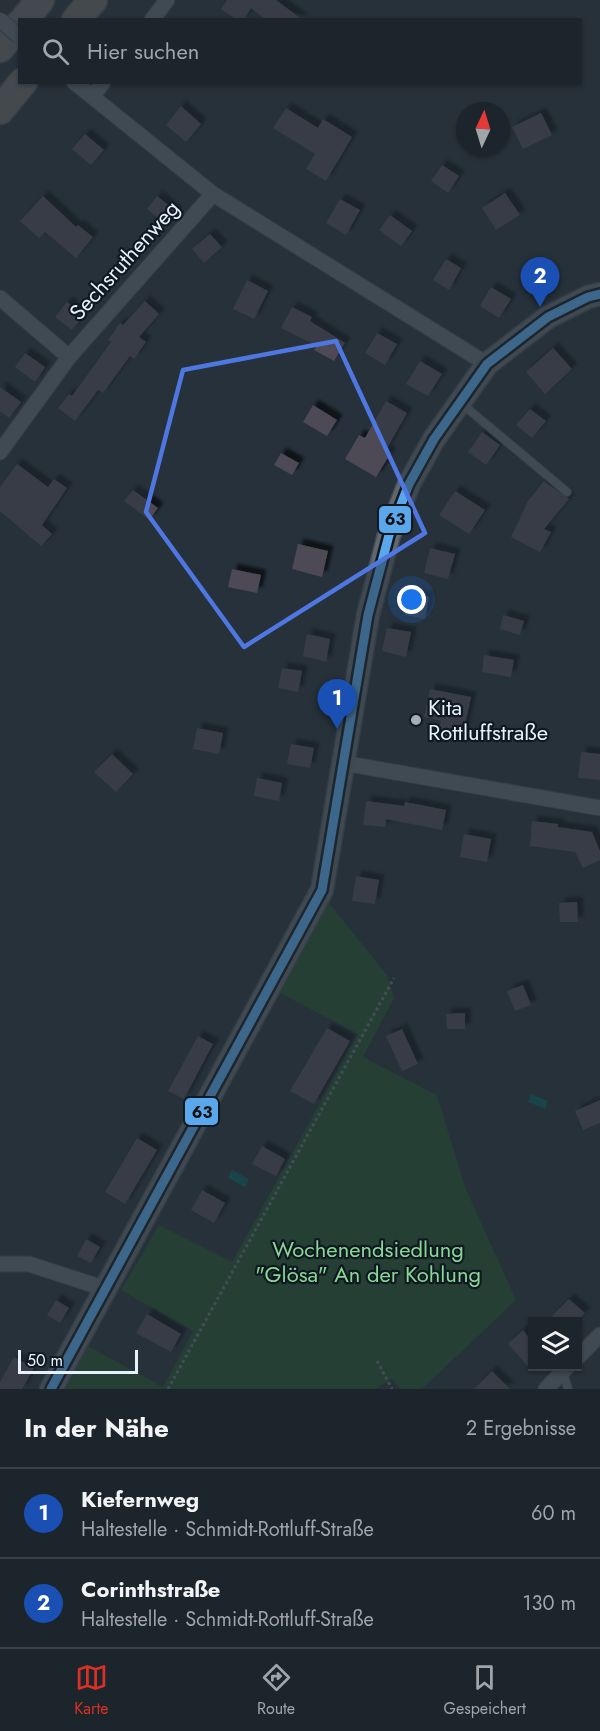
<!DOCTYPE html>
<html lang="de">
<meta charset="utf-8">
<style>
:root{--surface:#1c252c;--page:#252d34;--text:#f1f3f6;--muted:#a0a5a9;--line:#3a4248;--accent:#d93025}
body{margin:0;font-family:Jost,sans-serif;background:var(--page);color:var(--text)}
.controls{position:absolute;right:18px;bottom:18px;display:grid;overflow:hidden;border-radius:0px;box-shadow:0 2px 4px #0004}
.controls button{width:54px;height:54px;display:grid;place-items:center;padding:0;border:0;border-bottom:2px solid var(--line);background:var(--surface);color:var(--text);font:30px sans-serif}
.compass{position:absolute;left:456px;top:102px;width:54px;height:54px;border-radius:50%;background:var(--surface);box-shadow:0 2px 4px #0004;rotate:4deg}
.scale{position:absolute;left:18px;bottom:15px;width:120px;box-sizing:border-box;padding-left:6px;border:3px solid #e5f2fe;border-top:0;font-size:16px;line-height:21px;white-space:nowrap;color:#e5f2fe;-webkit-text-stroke:4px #101921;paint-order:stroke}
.you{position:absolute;left:412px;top:600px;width:21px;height:21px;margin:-15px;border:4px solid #fff;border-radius:50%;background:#1a73e8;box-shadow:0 0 0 9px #1a73e833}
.badge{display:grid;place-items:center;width:39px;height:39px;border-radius:50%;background:var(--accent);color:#fff;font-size:20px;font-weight:700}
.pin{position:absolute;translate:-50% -50px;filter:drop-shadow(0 2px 3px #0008)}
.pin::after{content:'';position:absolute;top:32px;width:21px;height:18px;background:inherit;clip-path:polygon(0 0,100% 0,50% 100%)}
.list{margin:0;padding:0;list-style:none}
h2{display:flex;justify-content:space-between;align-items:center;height:78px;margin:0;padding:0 24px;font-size:26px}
h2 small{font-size:20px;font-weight:400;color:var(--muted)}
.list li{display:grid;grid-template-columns:39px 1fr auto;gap:18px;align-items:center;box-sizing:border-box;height:90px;padding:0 24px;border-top:2px solid var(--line)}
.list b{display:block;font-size:22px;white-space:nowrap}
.list p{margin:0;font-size:20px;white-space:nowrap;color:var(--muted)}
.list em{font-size:20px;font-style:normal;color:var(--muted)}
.icon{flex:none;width:33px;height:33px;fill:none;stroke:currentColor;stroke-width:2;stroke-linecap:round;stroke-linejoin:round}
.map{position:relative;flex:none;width:600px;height:1389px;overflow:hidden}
.search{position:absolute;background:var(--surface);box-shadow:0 2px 4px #0004;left:18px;right:18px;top:18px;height:66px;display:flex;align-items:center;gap:15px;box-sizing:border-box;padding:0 21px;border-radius:0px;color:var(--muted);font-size:22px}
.sheet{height:258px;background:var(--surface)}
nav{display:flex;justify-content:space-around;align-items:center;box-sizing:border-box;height:84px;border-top:2px solid var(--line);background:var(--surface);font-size:16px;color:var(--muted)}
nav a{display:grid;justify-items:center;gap:3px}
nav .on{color:var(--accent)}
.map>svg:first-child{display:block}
</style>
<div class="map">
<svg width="600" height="1389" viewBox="0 0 600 1389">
<defs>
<filter id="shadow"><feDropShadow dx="5.5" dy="-5.5" stdDeviation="1.5" flood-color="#0009"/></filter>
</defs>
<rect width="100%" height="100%" fill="#26313b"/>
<path fill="#245030" d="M325,898l62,77 7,23 -31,59 74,38 28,92 51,113 -94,89h-22l-8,-10 -17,10h-310l23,-43 75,41 30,-56 -72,-41 38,-65 73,37 126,-228 -82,-43z"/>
<g fill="#095c5e">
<path d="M531,1094l17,7 -3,8 -17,-7z"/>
<path d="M232,1170l17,9 -4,8 -17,-9z"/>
</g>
<g fill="#4d4855" filter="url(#shadow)">
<path d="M227,0h49l27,20h-37l-15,-12 -7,12h-7l-16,-11z"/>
<path d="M181,106l20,18 -15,18 -20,-17z"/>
<path d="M286,108l32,20 5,-9 29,18 -26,44 -20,-12 9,-15 -42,-26z"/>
<path d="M541,113l11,22 -29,14 -11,-22z"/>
<path d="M85,134l19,16 -13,15 -19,-16z"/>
<path d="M442,165l17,11 -11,17 -17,-12z"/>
<path d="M505,193l15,22 -24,15 -14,-22z"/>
<path d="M43,196l33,31 2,-2 15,12 -17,21 -31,-26 -6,6 -19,-17z"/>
<path d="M157,196l20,16 -11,13 -19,-16z"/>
<path d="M340,199l20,11 -14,25 -20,-12z"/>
<path d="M390,215l22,16 -11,15 -22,-16z"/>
<path d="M210,234l12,13 -18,16 -12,-14z"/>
<path d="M446,259l15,9 -12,22 -16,-10z"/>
<path d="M247,280l21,11 -14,28 -21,-10z"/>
<path d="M491,287l20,12 -12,19 -19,-12z"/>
<path d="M145,301l14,13 -20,23 7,5 -12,17 -4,-3 -27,37 -5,-3 -23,31 -17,-13 11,-14 3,2 39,-54 -3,-2 12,-17 3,2z"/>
<path d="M67,302l17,13 -12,15 -17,-13z"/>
<path d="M292,307l20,10 -2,4 35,22 -11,18 -20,-11 3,-4 -36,-18z"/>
<path d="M377,333l20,11 -12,21 -20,-12z"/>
<path d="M553,348l19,21 -27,25 -19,-22z"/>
<path d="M25,353l20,14 -10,15 -20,-15z"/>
<path d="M420,361l22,13 -14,22 -22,-12z"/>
<path d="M0,387l21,15 -12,16 -9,-7z"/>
<path d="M386,401l21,12 -21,37 5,3 -15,24 -31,-18 14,-24 6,3z"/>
<path d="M313,405l24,15 -10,16 -24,-14z"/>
<path d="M530,409l16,12 -14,17 -16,-13z"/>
<path d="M482,432l18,13 -14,20 -18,-13z"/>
<path d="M281,453l18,10 -7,12 -18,-10z"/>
<path d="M17,464l31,23 6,-8 13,9 -25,37 10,9 -11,12 -41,-35v-24z"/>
<path d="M544,481l25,18 -25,30 7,3 -11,20 -29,-15 17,-36z"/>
<path d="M133,490l25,18 -9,12 -25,-19z"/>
<path d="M455,491l30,19 -16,24 -30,-19z"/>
<path d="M298,544l30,7 -6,26 -30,-8z"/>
<path d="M430,548l25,6 -7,25 -24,-6z"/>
<path d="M232,569l29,6 -4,18 -29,-6z"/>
<path d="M410,594l19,3 -4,22 -20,-4z"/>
<path d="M503,615l21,6 -4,14 -20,-6z"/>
<path d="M387,628l24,4 -5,25 -24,-6z"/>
<path d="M307,634l23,5 -4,23 -23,-6z"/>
<path d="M484,655l30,5 -3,17 -29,-5z"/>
<path d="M282,668l20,3 -4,21 -20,-4z"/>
<path d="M430,689l41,8 -10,46 -24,-5 4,-17 -17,-4z"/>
<path d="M197,728l26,5 -4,21 -26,-5z"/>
<path d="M291,744l23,4 -4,20 -23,-4z"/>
<path d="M581,752l19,2v26l-22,-2z"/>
<path d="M112,754l21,20 -17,18 -22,-20z"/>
<path d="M257,778l25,5 -3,18 -25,-5z"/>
<path d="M366,801l38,5 1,-4 41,8 -4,20 -56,-11 -1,8 -22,-2z"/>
<path d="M532,821l26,3v3l34,5 8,19v9l-17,8 -8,-16 -45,-6z"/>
<path d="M464,834l27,5 -4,23 -27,-5z"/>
<path d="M356,876l23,4 -4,24 -23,-3z"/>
<path d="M577,902l1,20h-18l-1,-19z"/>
<path d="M523,985l8,20 -16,6 -8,-20z"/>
<path d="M465,1013v16h-18l-1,-15z"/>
<path d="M327,1028l23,13 -36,63 -24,-13z"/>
<path d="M402,1029l16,35 -16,7 -16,-35z"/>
<path d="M198,1036l15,8 -29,55 -16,-8z"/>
<path d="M600,1100v23l-17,7 -8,-19z"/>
<path d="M137,1138l20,12 -32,54 -20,-12z"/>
<path d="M262,1146l23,13 -9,17 -24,-12z"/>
<path d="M202,1190l23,13 -11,20 -23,-13z"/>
<path d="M86,1239l14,8 -9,16 -14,-7z"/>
<path d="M569,1299l16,14 -9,9h-18l-6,-6z"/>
<path d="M56,1300l13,8 -9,15 -13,-8z"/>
<path d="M147,1314l34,20 -10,18 -35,-19z"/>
<path d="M523,1330l9,11v30l-24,-27z"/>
<path d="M14,1357l20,11 -12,21h-22v-7z"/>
<path d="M492,1371l18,18h-36z"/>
</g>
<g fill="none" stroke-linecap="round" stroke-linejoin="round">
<defs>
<g id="lane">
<path d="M462,404l105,88"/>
<path d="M563,1372l5,17"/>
</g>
<g id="street">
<path d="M152,20l15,-20"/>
<path d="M74,82l139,112 274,170"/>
<path d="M93,96l10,-14"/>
<path d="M0,298l69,59"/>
<path d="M0,452l69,-95 144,-163"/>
<path d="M343,763l257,45"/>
<path d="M0,1264h29l77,25"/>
<path d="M578,1357l22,-22"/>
<path d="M546,1389l22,-23"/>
</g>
<path id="secondary" d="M51,1389l271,-499 46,-275 21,-80 20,-51 25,-45 53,-75 61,-47 40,-20 12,-3"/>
<g id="highway">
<path d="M24,20l16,-20"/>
<path d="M76,20l17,-20"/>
<path d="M0,48l20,-24"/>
<path d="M0,110l23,-28"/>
</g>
</defs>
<use href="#lane" stroke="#434c55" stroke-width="10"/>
<use href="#street" stroke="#434c55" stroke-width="17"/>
<use href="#secondary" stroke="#434c55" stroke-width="25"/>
<use href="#highway" stroke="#434c55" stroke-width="31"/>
<g stroke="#656d75" stroke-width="3" stroke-dasharray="3 3" stroke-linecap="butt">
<path d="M377,1361l15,28"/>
<path d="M168,1389l226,-411"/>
</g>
<use href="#lane" stroke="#5f6870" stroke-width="8"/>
<use href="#street" stroke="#5f6870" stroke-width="15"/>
<use href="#secondary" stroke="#61676d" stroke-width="22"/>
<use href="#highway" stroke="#666765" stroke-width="28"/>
<defs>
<path id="street-bridge" d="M0,20l20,17"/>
</defs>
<use href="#street-bridge" stroke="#434c55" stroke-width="17" stroke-linecap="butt"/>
<use href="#street-bridge" stroke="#5f6870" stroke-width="15"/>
<defs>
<path id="bus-1" d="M51,1389l271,-499 46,-275 21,-80 20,-51 25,-45 53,-75 61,-47 40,-20 12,-3"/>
</defs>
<use href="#bus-1" stroke="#101921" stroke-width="14"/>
<use href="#bus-1" stroke="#5aa8eb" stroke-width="9"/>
</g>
<path d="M0 0H600V1389H0ZM336,341l89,192 -181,114 -98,-135 37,-142z" fill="#26313b" fill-opacity=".55" fill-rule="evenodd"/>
<path fill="none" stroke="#4f77e2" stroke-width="4.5" stroke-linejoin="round" d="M336,341l89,192 -181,114 -98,-135 37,-142z"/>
<circle fill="#a2aeba" stroke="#101921" stroke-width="2" cx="416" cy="720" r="6"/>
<g text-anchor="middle" stroke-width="4.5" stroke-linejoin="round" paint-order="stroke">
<g font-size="22" fill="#e5f2fe" stroke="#101921">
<text transform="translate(124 260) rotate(-48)" y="8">Sechsruthenweg</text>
</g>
<g font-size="22" fill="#e5f2fe" stroke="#101921" text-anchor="start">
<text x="428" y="715">Kita<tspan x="428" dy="25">Rottluffstraße</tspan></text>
</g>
<g font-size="22" fill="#88d894" stroke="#101921">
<text x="368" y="1257">Wochenendsiedlung<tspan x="368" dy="25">"Glösa" An der Kohlung</tspan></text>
</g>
</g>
<g stroke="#101921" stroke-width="2">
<rect x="378" y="505" width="34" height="29" rx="6" fill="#5aa8eb"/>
<rect x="184" y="1097" width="35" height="29" rx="6" fill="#5aa8eb"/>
</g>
<g font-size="16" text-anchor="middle" font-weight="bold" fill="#111">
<text x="395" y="525">63</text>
<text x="202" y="1118">63</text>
</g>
</svg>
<div class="controls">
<button><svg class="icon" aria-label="layers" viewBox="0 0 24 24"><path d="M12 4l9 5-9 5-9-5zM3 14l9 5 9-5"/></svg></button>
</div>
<svg class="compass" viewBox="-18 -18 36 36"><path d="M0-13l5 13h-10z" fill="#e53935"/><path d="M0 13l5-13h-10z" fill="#a0a5a9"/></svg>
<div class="scale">50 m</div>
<div class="you"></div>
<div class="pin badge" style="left:337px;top:729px;background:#1a4fb4">1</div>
<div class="pin badge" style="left:540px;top:307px;background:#1a4fb4">2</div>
<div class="search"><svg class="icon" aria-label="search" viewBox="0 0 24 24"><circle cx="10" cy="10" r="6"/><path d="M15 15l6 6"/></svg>Hier suchen</div>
</div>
<section class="sheet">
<h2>In der Nähe<small>2 Ergebnisse</small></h2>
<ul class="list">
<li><span class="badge" style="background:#1a4fb4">1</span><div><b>Kiefernweg</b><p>Haltestelle · Schmidt-Rottluff-Straße</p></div><em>60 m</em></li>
<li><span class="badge" style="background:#1a4fb4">2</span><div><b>Corinthstraße</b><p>Haltestelle · Schmidt-Rottluff-Straße</p></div><em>130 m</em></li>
</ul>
</section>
<nav>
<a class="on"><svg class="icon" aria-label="map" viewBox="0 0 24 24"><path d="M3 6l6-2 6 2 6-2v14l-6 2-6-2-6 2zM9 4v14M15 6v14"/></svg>Karte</a>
<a><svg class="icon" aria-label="directions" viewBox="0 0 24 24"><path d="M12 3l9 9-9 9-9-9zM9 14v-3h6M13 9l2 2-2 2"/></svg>Route</a>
<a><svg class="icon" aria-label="saved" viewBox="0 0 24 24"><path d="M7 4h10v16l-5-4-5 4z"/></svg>Gespeichert</a>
</nav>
